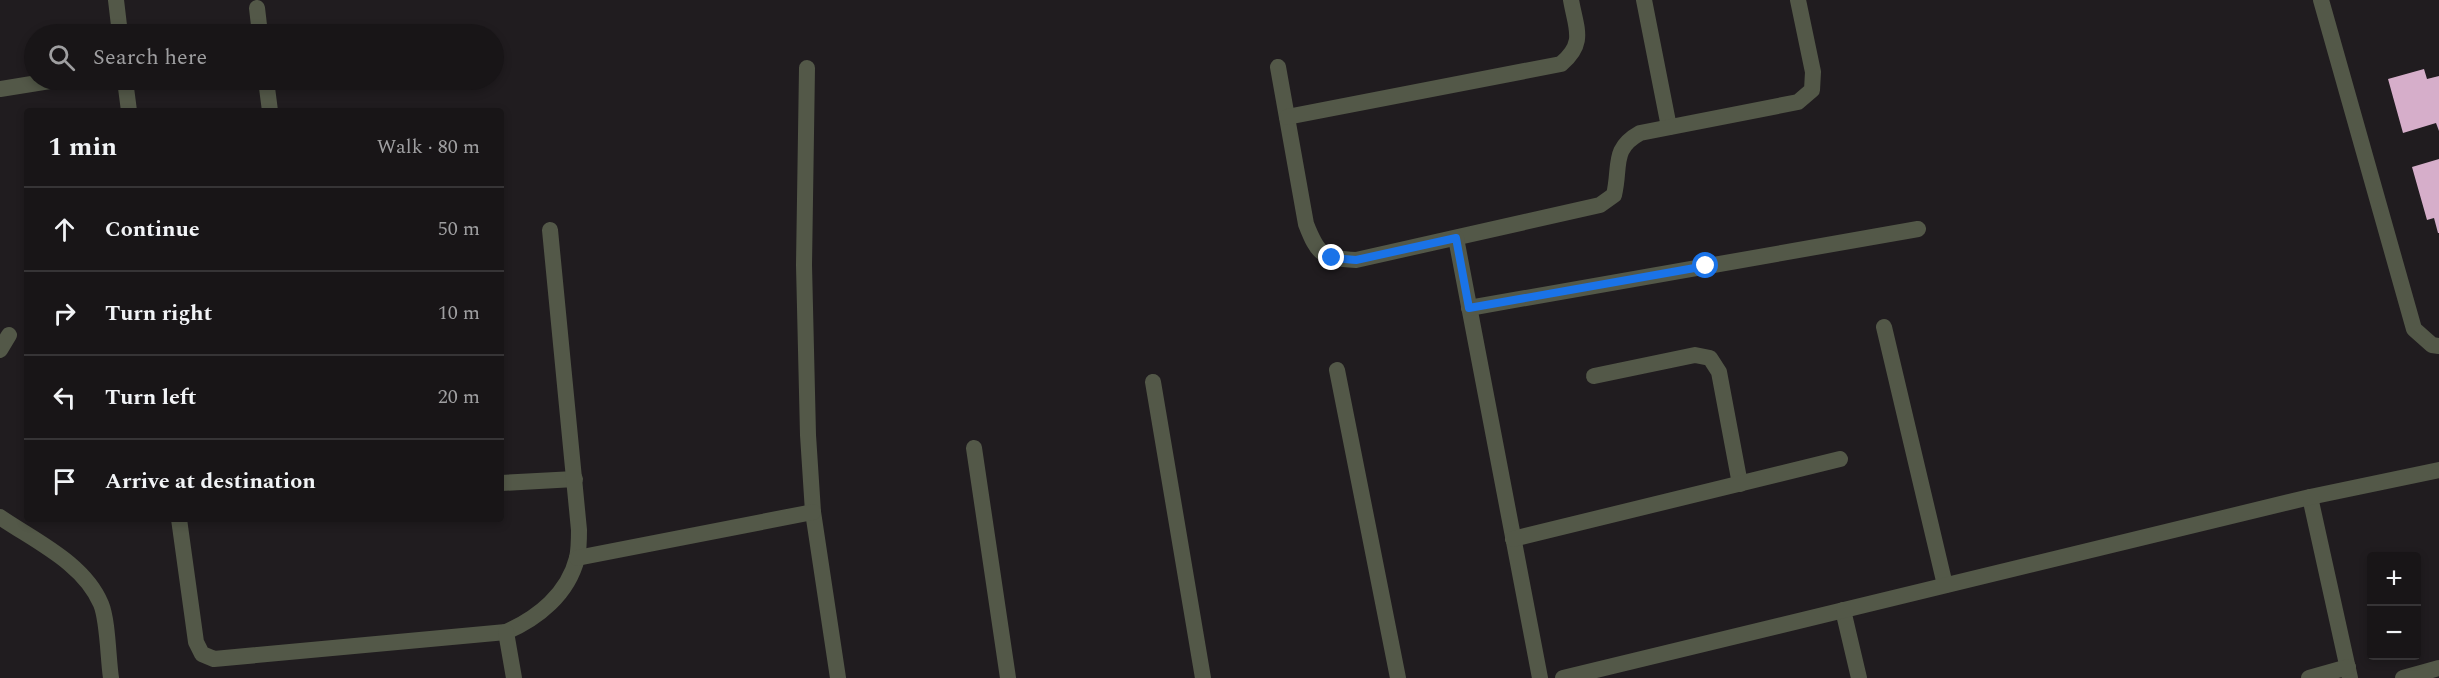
<!DOCTYPE html>
<meta charset="utf-8">
<style>
:root{--surface:#181517;--page:#252224;--text:#f1f3f6;--muted:#9f9fa1;--line:#363436}
body{margin:0;font-family:Spectral,serif;background:var(--page);color:var(--text)}
.controls{position:absolute;right:18px;bottom:18px;display:grid;overflow:hidden;border-radius:6px;box-shadow:0 3px 9px #0003}
.controls button{width:54px;height:54px;display:grid;place-items:center;padding:0;border:0;border-bottom:2px solid var(--line);background:var(--surface);color:var(--text);font:30px sans-serif}
.stop{position:absolute;width:18px;height:18px;margin:-14px;border:4px solid #1a73e8;border-radius:50%;background:#fff}
.stop.end{background:#1a73e8;border-color:#fff;box-shadow:0 2px 6px #0008}
.list{margin:0;padding:0;list-style:none}
h2{display:flex;justify-content:space-between;align-items:center;height:78px;margin:0;padding:0 24px;font-size:26px}
h2 small{font-size:20px;font-weight:400;color:var(--muted)}
.list li{display:grid;grid-template-columns:39px 1fr auto;gap:18px;align-items:center;box-sizing:border-box;height:84px;padding:0 24px;border-top:2px solid var(--line)}
.list b{display:block;font-size:22px;white-space:nowrap}
.list em{font-size:20px;font-style:normal;color:var(--muted)}
.icon{flex:none;width:33px;height:33px;fill:none;stroke:currentColor;stroke-width:2;stroke-linecap:round;stroke-linejoin:round}
.map{position:relative;flex:none;width:2439px;height:678px;overflow:hidden}
.search{position:absolute;background:var(--surface);box-shadow:0 3px 9px #0003;left:24px;top:24px;width:480px;height:66px;display:flex;align-items:center;gap:15px;box-sizing:border-box;padding:0 21px;border-radius:33px;color:var(--muted);font-size:22px}
.panel{position:absolute;background:var(--surface);box-shadow:0 3px 9px #0003;left:24px;top:108px;width:480px;height:414px;border-radius:6px}
.map>svg:first-child{display:block}
</style>
<div class="map">
<svg width="2439" height="678" viewBox="0 0 2439 678">
<rect width="100%" height="100%" fill="#201c1f"/>
<g fill="#d6aeca">
<path d="M2424,69l3,10 12,-3v55l-3,-8 -33,10 -15,-54z"/>
<path d="M2439,159v74h-1l-4,-15 -7,2 -15,-53z"/>
</g>
<g fill="none" stroke-linecap="round" stroke-linejoin="round">
<g stroke="#535848" stroke-width="16">
<path d="M116,0l4,34"/>
<path d="M1644,0l25,127"/>
<path d="M2321,0l93,329 18,16 7,1"/>
<path d="M257,8l3,26"/>
<path d="M1278,67l28,157c12,31 16,34 50,36l244,-55 14,-10c7,-29 -3,-46 26,-62l158,-31 14,-12 1,-18 -15,-72"/>
<path d="M807,68l-3,197 4,170 5,77 25,166"/>
<path d="M125,80l4,31"/>
<path d="M266,80l4,31"/>
<path d="M0,89l56,-9"/>
<path d="M1287,117l274,-53c25,-21 15,-35 10,-64"/>
<path d="M1456,238l84,440"/>
<path d="M1469,308l449,-79"/>
<path d="M1884,327l61,258"/>
<path d="M0,350l9,-15"/>
<path d="M1337,370l61,308"/>
<path d="M1594,376l101,-21 15,3 9,14 21,112"/>
<path d="M1153,382l50,296"/>
<path d="M974,448l34,230"/>
<path d="M501,483l74,-4"/>
<path d="M2310,497l40,181"/>
<path d="M0,517c35,24 84,46 101,87 7,17 7,54 10,74"/>
<path d="M179,519l17,123 6,12 12,5 292,-27c32,-14 62,-38 71,-74 2,-9 2,-19 2,-28l-29,-300"/>
<path d="M1513,539l327,-80"/>
<path d="M577,558l236,-46"/>
<path d="M1843,610l16,68"/>
<path d="M506,632l8,46"/>
<path d="M1563,678l747,-181 129,-27"/>
<path d="M2309,678l39,-11"/>
<path d="M2403,678l36,-10"/>
</g>
</g>
<g fill="none" stroke-linecap="round" stroke-linejoin="round">
<path stroke="#1a73e8" stroke-width="8" d="M1332,258l24,2 100,-22 13,70 237,-42"/>
</g>
</svg>
<div class="controls">
<button>+</button>
<button>−</button>
</div>
<div class="stop" style="left:1706px;top:266px"></div>
<div class="stop end" style="left:1332px;top:258px"></div>
<div class="search"><svg class="icon" aria-label="search" viewBox="0 0 24 24"><circle cx="10" cy="10" r="6"/><path d="M15 15l6 6"/></svg>Search here</div>
<section class="panel">
<h2>1 min<small>Walk · 80 m</small></h2>
<ul class="list">
<li><svg class="icon" aria-label="ahead" viewBox="0 0 24 24"><path d="M12 20V5M6 11l6-6 6 6"/></svg><div><b>Continue</b></div><em>50 m</em></li>
<li><svg class="icon" aria-label="right" viewBox="0 0 24 24"><path d="M7 20v-9h11M14 6l5 5-5 5"/></svg><div><b>Turn right</b></div><em>10 m</em></li>
<li><svg class="icon" aria-label="left" viewBox="0 0 24 24"><path d="M17 20v-9H6M10 6l-5 5 5 5"/></svg><div><b>Turn left</b></div><em>20 m</em></li>
<li><svg class="icon" aria-label="arrive" viewBox="0 0 24 24"><path d="M6 21V4h12l-3 4 3 4H6"/></svg><div><b>Arrive at destination</b></div></li>
</ul>
</section>
</div>
